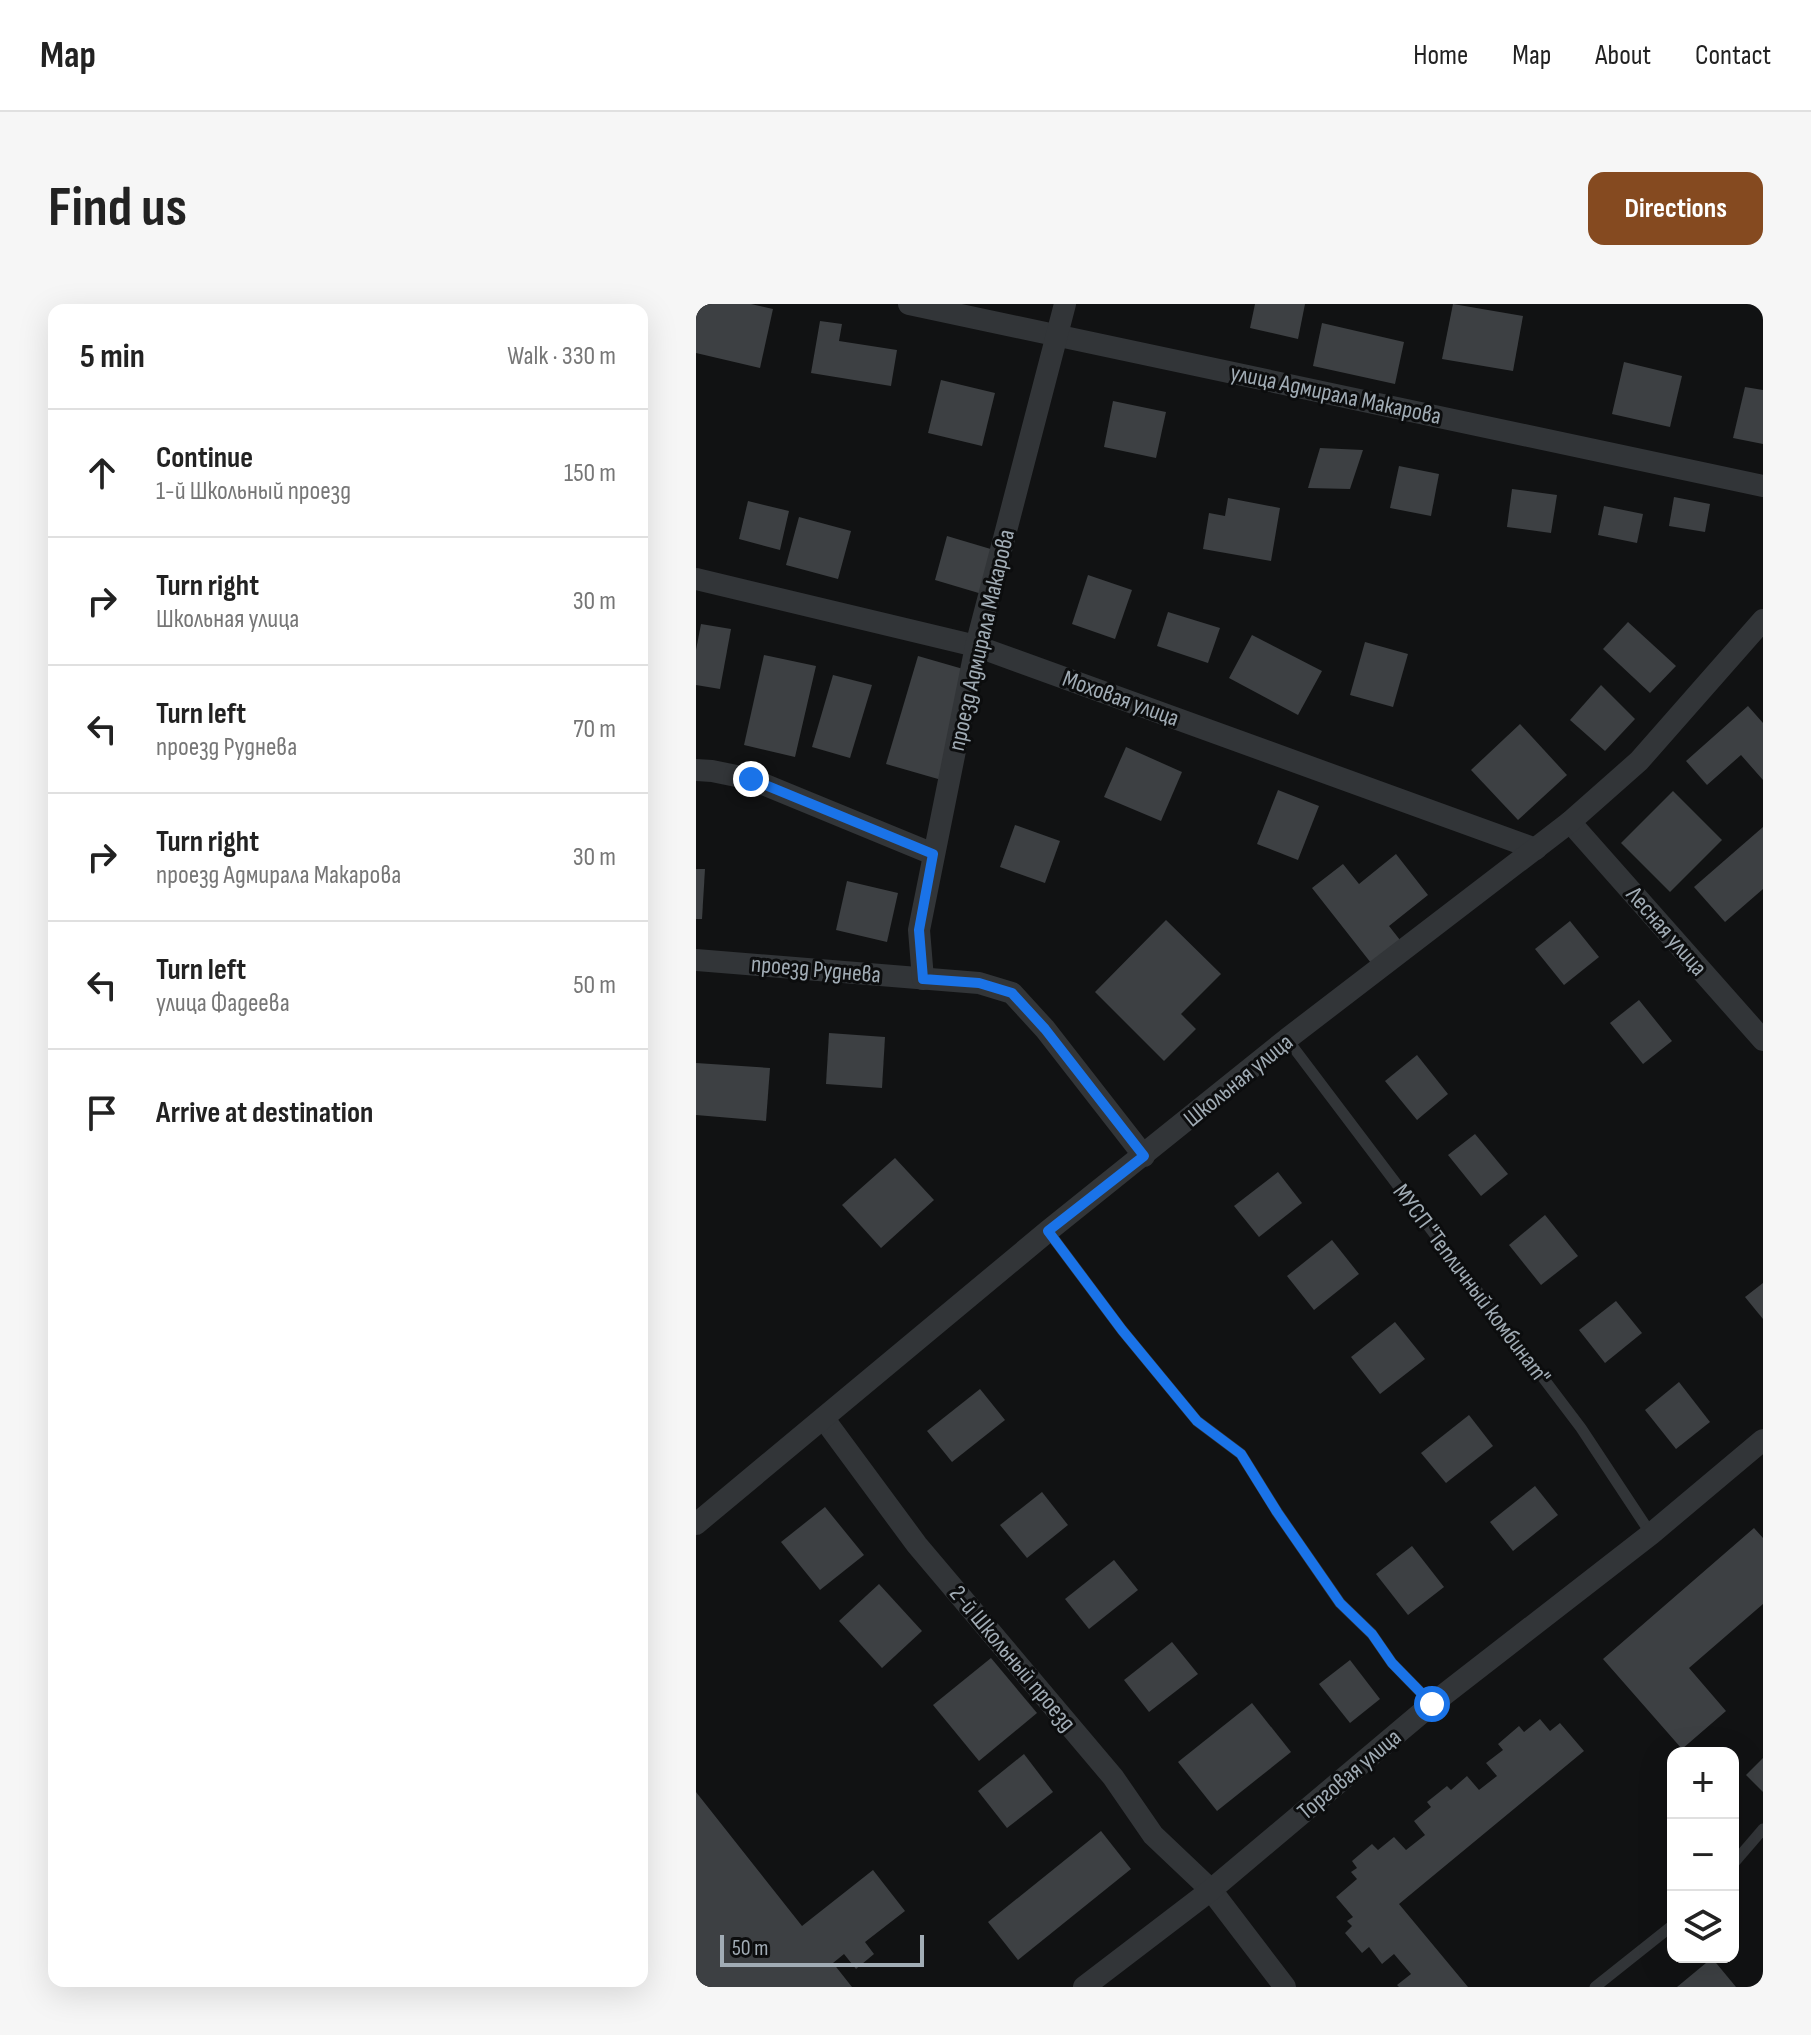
<!DOCTYPE html>
<meta charset="utf-8">
<style>
:root{--surface:#fff;--page:#f6f6f6;--text:#222;--muted:#767676;--line:#e0e0e0;--accent:#854a20}
body{margin:0;font-family:"Sofia Sans Condensed",sans-serif;background:var(--page);color:var(--text)}
.controls{position:absolute;right:24px;bottom:24px;display:grid;overflow:hidden;border-radius:16px;box-shadow:0 8px 32px #0002}
.controls button{width:72px;height:72px;display:grid;place-items:center;padding:0;border:0;border-bottom:2px solid var(--line);background:var(--surface);color:var(--text);font:40px sans-serif}
.scale{position:absolute;left:24px;bottom:20px;width:204px;box-sizing:border-box;padding-left:8px;border:4px solid #a1acb5;border-top:0;font-size:22px;line-height:28px;white-space:nowrap;color:#a1acb5;-webkit-text-stroke:6px #0c0d0e;paint-order:stroke}
.stop{position:absolute;width:24px;height:24px;margin:-18px;border:6px solid #1a73e8;border-radius:50%;background:#fff}
.stop.end{background:#1a73e8;border-color:#fff;box-shadow:0 2px 8px #0008}
.list{margin:0;padding:0;list-style:none}
h2{display:flex;justify-content:space-between;align-items:center;height:104px;margin:0;padding:0 32px;font-size:34px}
h2 small{font-size:26px;font-weight:400;color:var(--muted)}
.list li{display:grid;grid-template-columns:52px 1fr auto;gap:24px;align-items:center;box-sizing:border-box;height:128px;padding:0 32px;border-top:2px solid var(--line)}
.list b{display:block;font-size:30px;white-space:nowrap}
.list p{margin:0;font-size:26px;white-space:nowrap;color:var(--muted)}
.list em{font-size:26px;font-style:normal;color:var(--muted)}
.icon{flex:none;width:44px;height:44px;fill:none;stroke:currentColor;stroke-width:2;stroke-linecap:round;stroke-linejoin:round}
.map{position:relative;flex:none;width:1067px;height:1683px;overflow:hidden;border-radius:16px}
header{display:flex;align-items:center;gap:48px;box-sizing:border-box;height:112px;padding:0 40px;background:var(--surface);border-bottom:2px solid var(--line)}
header strong{font-size:38px}
nav{display:flex;gap:44px;margin-inline-start:auto;font-size:28px}
.intro{display:flex;align-items:center;justify-content:space-between;box-sizing:border-box;height:192px;padding:0 48px}
h1{margin:0;font-size:56px}
.button{padding:20px 36px;border-radius:16px;background:var(--accent);color:#fff;font-size:28px;font-weight:700}
main{display:flex;gap:48px;padding:0 48px}
aside{flex:1;background:var(--surface);border-radius:16px;box-shadow:0 8px 32px #0002}
.map>svg:first-child{display:block}
</style>
<header>
<strong>Map</strong>
<nav><a>Home</a><a>Map</a><a>About</a><a>Contact</a></nav>
</header>
<div class="intro"><h1>Find us</h1><a class="button">Directions</a></div>
<main>
<aside>
<h2>5 min<small>Walk · 330 m</small></h2>
<ul class="list">
<li><svg class="icon" aria-label="ahead" viewBox="0 0 24 24"><path d="M12 20V5M6 11l6-6 6 6"/></svg><div><b>Continue</b><p>1-й Школьный проезд</p></div><em>150 m</em></li>
<li><svg class="icon" aria-label="right" viewBox="0 0 24 24"><path d="M7 20v-9h11M14 6l5 5-5 5"/></svg><div><b>Turn right</b><p>Школьная улица</p></div><em>30 m</em></li>
<li><svg class="icon" aria-label="left" viewBox="0 0 24 24"><path d="M17 20v-9H6M10 6l-5 5 5 5"/></svg><div><b>Turn left</b><p>проезд Руднева</p></div><em>70 m</em></li>
<li><svg class="icon" aria-label="right" viewBox="0 0 24 24"><path d="M7 20v-9h11M14 6l5 5-5 5"/></svg><div><b>Turn right</b><p>проезд Адмирала Макарова</p></div><em>30 m</em></li>
<li><svg class="icon" aria-label="left" viewBox="0 0 24 24"><path d="M17 20v-9H6M10 6l-5 5 5 5"/></svg><div><b>Turn left</b><p>улица Фадеева</p></div><em>50 m</em></li>
<li><svg class="icon" aria-label="arrive" viewBox="0 0 24 24"><path d="M6 21V4h12l-3 4 3 4H6"/></svg><div><b>Arrive at destination</b></div></li>
</ul>
</aside>
<div class="map">
<svg width="1067" height="1683" viewBox="0 0 1067 1683">
<rect width="100%" height="100%" fill="#111213"/>
<g fill="#3d4043">
<path d="M0,0h55l22,5 -13,59 -64,-15z"/>
<path d="M559,0h50l-7,35 -48,-11z"/>
<path d="M757,0l70,12 -10,55 -71,-12z"/>
<path d="M124,17l22,3 -3,17 58,9 -6,36 -80,-13z"/>
<path d="M626,19l82,19 -9,42 -82,-18z"/>
<path d="M928,58l58,14 -12,51 -58,-13z"/>
<path d="M245,76l54,13 -13,53 -54,-13z"/>
<path d="M1049,83l18,3v54l-30,-6z"/>
<path d="M417,97l53,11 -10,46 -52,-11z"/>
<path d="M624,144l43,2 -13,39 -42,-1z"/>
<path d="M703,162l40,8 -8,42 -41,-8z"/>
<path d="M816,185l45,6 -6,38 -44,-6z"/>
<path d="M978,193l36,7 -5,28 -36,-6z"/>
<path d="M532,194l52,10 -9,53 -68,-12 6,-36 16,3z"/>
<path d="M52,197l41,10 -9,39 -41,-11z"/>
<path d="M908,202l39,8 -6,29 -39,-8z"/>
<path d="M103,213l52,14 -13,48 -52,-14z"/>
<path d="M251,232l47,14 -12,44 -47,-14z"/>
<path d="M392,271l44,15 -17,49 -43,-15z"/>
<path d="M472,308l52,16 -12,35 -51,-17z"/>
<path d="M932,318l48,44 -26,27 -47,-44z"/>
<path d="M5,320l30,5 -11,60 -24,-4v-35z"/>
<path d="M556,331l70,36 -24,44 -69,-37z"/>
<path d="M669,338l43,12 -15,53 -43,-12z"/>
<path d="M68,351l52,11 -21,91 -51,-12z"/>
<path d="M222,352l59,17 -32,108 -59,-17z"/>
<path d="M137,371l39,10 -22,73 -38,-11z"/>
<path d="M905,381l34,34 -30,32 -35,-31z"/>
<path d="M1052,402l15,17v57l-22,-25 -34,30 -21,-24z"/>
<path d="M824,420l47,51 -49,45 -47,-50z"/>
<path d="M430,443l56,25 -21,49 -57,-24z"/>
<path d="M582,486l41,16 -21,54 -41,-16z"/>
<path d="M977,487l49,49 -52,52 -49,-49z"/>
<path d="M319,521l45,16 -15,42 -45,-16z"/>
<path d="M1067,523v62l-38,33 -31,-35z"/>
<path d="M700,550l32,41 -39,31 11,14 -29,23 -59,-75 31,-24 16,20z"/>
<path d="M0,565h9l-3,50h-6z"/>
<path d="M151,577l51,12 -11,49 -51,-12z"/>
<path d="M470,616l55,54 -40,40 15,15 -32,32 -69,-69z"/>
<path d="M874,617l29,36 -35,28 -29,-36z"/>
<path d="M943,696l33,41 -29,23 -33,-41z"/>
<path d="M133,729l56,4 -3,51 -56,-4z"/>
<path d="M721,751l31,39 -31,26 -32,-39z"/>
<path d="M0,759l74,5 -4,53 -70,-6z"/>
<path d="M779,830l33,40 -27,22 -33,-41z"/>
<path d="M199,854l39,42 -53,48 -39,-43z"/>
<path d="M582,868l24,31 -43,34 -25,-31z"/>
<path d="M849,911l33,41 -37,29 -32,-40z"/>
<path d="M636,936l27,34 -45,36 -27,-34z"/>
<path d="M1067,979v36l-18,-22z"/>
<path d="M920,997l26,32 -37,30 -26,-33z"/>
<path d="M699,1018l30,37 -45,35 -29,-37z"/>
<path d="M983,1078l31,40 -34,27 -31,-39z"/>
<path d="M284,1085l25,31 -53,42 -25,-31z"/>
<path d="M773,1111l24,31 -47,37 -25,-30z"/>
<path d="M839,1182l23,29 -45,36 -23,-29z"/>
<path d="M346,1188l26,33 -41,33 -27,-33z"/>
<path d="M129,1203l39,48 -44,35 -39,-48z"/>
<path d="M1058,1224l9,10v66l-74,64 37,43 -44,38 -79,-90z"/>
<path d="M716,1242l32,41 -36,28 -32,-41z"/>
<path d="M418,1256l24,30 -49,39 -24,-30z"/>
<path d="M183,1280l43,47 -40,37 -43,-47z"/>
<path d="M476,1338l26,32 -49,38 -25,-32z"/>
<path d="M295,1354l46,55 -58,48 -46,-56z"/>
<path d="M654,1356l30,39 -30,24 -31,-39z"/>
<path d="M556,1399l39,49 -74,59 -39,-49z"/>
<path d="M844,1415l10,12 10,-8 24,28 -185,153 69,83h-69l-2,-2 14,-11 -17,-20 -12,10 -13,-17 -7,6 -17,-20 7,-7 -5,-5 6,-4 -17,-20 21,-18 -6,-7 6,-4 -5,-7 20,-17 6,6 16,-13 12,13 19,-15 -11,-14 17,-14 -4,-5 20,-16 4,4 16,-14 12,14 18,-14 -11,-13 17,-13 -5,-6 21,-18 5,6z"/>
<path d="M328,1450l29,38 -46,36 -29,-37z"/>
<path d="M1067,1454v34l-17,-17z"/>
<path d="M0,1488l106,134 71,-56 32,41 -40,31 9,12 -18,15 -12,-15 -11,9 19,24h-156z"/>
<path d="M405,1527l30,38 -113,91 -30,-38z"/>
<path d="M1016,1654l24,29h-59z"/>
</g>
<g fill="none" stroke-linecap="round" stroke-linejoin="round">
<g stroke="#323538" stroke-width="11">
<path d="M591,735l294,389 70,106"/>
<path d="M352,927l74,99 75,91 44,33 36,58 63,91 32,31 20,29 40,41"/>
<path d="M1037,1560l30,-35"/>
<path d="M899,1683l78,-62"/>
</g>
<g stroke="#323538" stroke-width="22">
<path d="M213,0l854,182"/>
<path d="M0,275l280,67 560,203"/>
<path d="M0,466l16,1 39,8 182,75"/>
<path d="M874,518l193,218"/>
<path d="M0,656l283,23 33,10 33,36 99,127"/>
<path d="M227,675l-4,-49 57,-284 89,-342"/>
<path d="M128,1115l93,126 196,232 40,58 58,55 74,97"/>
<path d="M0,1220l352,-293 239,-192 283,-217 69,-61 124,-141"/>
<path d="M388,1683l127,-97 221,-186 219,-170 112,-94"/>
</g>
</g>
<g fill="none" stroke-linecap="round" stroke-linejoin="round">
<path stroke="#1a73e8" stroke-width="10" d="M55,475l182,75 -14,76 4,49 56,4 33,10 33,36 99,127 -96,75 74,99 75,91 44,33 36,58 63,91 32,31 20,29 40,41"/>
</g>
<g text-anchor="middle" stroke-width="6" stroke-linejoin="round" paint-order="stroke">
<g font-size="24" fill="#a1acb5" stroke="#0c0d0e">
<text transform="translate(640 90) rotate(12)" y="8">улица Адмирала Макарова</text>
<text transform="translate(285 336) rotate(-77)" y="8">проезд Адмирала Макарова</text>
<text transform="translate(425 394) rotate(20)" y="8">Моховая улица</text>
<text transform="translate(971 627) rotate(49)" y="8">Лесная улица</text>
<text transform="translate(120 665) rotate(5)" y="8">проезд Руднева</text>
<text transform="translate(542 776) rotate(-39)" y="8">Школьная улица</text>
<text transform="translate(776 980) rotate(53)" y="8">МУСП "Тепличный комбинат"</text>
<text transform="translate(317 1354) rotate(50)" y="8">2-й Школьный проезд</text>
<text transform="translate(653 1470) rotate(-40)" y="8">Торговая улица</text>
</g>
</g>
</svg>
<div class="controls">
<button>+</button>
<button>−</button>
<button><svg class="icon" aria-label="layers" viewBox="0 0 24 24"><path d="M12 4l9 5-9 5-9-5zM3 14l9 5 9-5"/></svg></button>
</div>
<div class="scale">50 m</div>
<div class="stop" style="left:736px;top:1400px"></div>
<div class="stop end" style="left:55px;top:475px"></div>
</div>
</main>
